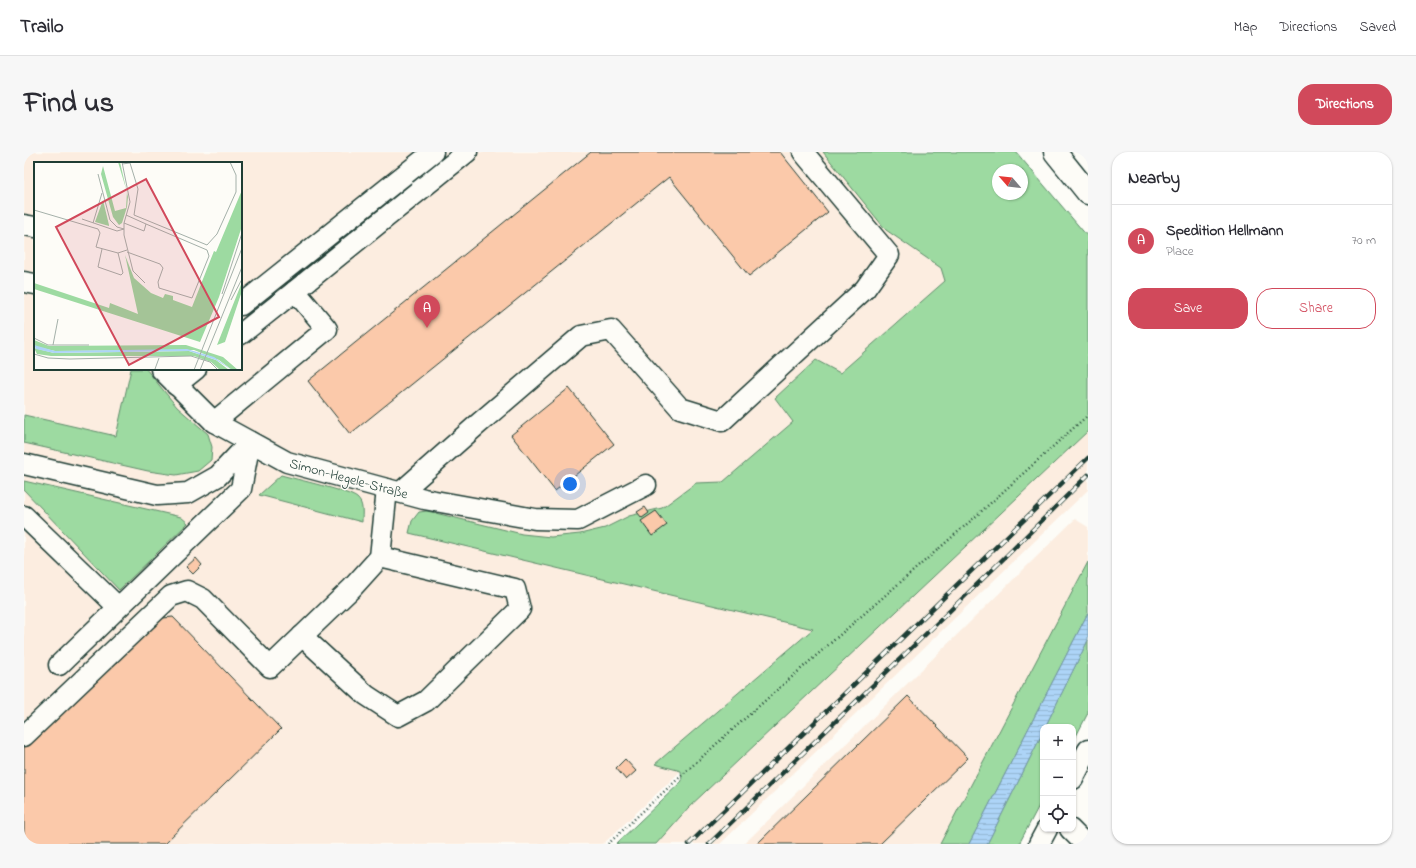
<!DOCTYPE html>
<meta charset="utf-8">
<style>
:root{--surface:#fff;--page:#f7f7f7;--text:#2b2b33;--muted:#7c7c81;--line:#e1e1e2;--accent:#d1495b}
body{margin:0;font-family:"Indie Flower",sans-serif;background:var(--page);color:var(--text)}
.controls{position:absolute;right:12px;bottom:12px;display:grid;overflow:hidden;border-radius:8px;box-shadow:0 1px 3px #0004}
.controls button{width:36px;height:36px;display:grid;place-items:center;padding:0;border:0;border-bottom:1px solid var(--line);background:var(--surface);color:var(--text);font:20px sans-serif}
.compass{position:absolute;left:968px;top:12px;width:36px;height:36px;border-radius:50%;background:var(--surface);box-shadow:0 1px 3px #0004;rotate:298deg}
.you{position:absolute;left:546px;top:332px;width:14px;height:14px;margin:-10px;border:3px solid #fff;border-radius:50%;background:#1a73e8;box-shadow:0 0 0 6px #1a73e833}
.badge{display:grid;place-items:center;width:26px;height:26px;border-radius:50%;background:var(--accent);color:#fff;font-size:13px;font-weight:700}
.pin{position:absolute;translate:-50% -33px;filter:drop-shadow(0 1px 2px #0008)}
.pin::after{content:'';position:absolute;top:21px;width:14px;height:12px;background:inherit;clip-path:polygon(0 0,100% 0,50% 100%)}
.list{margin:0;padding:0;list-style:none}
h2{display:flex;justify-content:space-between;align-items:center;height:52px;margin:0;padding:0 16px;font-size:17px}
h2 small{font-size:13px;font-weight:400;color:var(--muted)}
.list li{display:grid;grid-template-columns:26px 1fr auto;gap:12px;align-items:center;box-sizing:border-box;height:72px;padding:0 16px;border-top:1px solid var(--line)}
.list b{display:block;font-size:15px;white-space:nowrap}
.list p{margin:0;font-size:13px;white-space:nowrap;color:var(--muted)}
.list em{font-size:13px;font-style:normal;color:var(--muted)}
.actions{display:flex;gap:8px;padding:12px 16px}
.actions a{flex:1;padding:9px 0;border:1px solid var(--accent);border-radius:16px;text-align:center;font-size:14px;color:var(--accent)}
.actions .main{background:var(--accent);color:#fff}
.icon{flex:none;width:22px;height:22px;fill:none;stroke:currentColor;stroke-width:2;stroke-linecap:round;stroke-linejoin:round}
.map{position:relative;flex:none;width:1064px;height:692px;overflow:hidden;border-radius:16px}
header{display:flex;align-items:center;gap:24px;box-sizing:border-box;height:56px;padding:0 20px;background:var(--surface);border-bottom:1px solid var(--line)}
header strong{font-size:19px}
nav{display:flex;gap:22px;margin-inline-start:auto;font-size:14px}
.intro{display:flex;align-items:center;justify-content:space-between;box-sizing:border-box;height:96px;padding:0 24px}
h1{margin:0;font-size:28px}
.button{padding:10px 18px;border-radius:16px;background:var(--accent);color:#fff;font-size:14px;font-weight:700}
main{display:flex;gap:24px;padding:0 24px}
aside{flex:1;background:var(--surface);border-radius:16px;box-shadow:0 1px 3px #0004}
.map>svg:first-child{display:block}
</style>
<header>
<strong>Trailo</strong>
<nav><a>Map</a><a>Directions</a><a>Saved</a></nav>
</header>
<div class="intro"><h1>Find us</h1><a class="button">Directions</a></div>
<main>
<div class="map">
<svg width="1064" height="692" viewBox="0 0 1064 692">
<defs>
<pattern id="water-rules" width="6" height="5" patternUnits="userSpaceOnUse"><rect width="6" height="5" fill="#add4f7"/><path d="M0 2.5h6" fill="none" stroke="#94b7d4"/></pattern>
</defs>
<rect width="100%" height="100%" fill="#fdfcf7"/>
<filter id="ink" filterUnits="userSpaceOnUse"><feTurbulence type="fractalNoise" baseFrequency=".025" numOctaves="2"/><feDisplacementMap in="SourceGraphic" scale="8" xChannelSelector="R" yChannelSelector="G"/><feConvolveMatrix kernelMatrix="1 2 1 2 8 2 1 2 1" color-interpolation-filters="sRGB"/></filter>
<g filter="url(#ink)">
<g fill="#fcede0" fill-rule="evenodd">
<path d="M0,0h844l92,110 -147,367 -158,135 26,7 -78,73h-579zM11,11h206v206h-206z"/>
<path d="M1064,279v59l-368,354h-64l32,-36z"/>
<path d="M1051,367l13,8v35l-148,282h-196z"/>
</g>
<g fill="#9ddaa1" stroke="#5e8c6a" fill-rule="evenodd">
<path d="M799,0h193l72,85v194l-400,377 -32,36h-40l66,-63 -1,-10 -26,-7 158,-135 -404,-96 3,-12 7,-9 8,-1 95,23 29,3 29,-3 25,-6 24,-12 33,-8 34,-25 27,-1 70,-60 -18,-24 41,-38 24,13 105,-92 -4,-13 -55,-38zM974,18h24v24h-24z"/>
<path d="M107,217h15l31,38 31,27 4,13 -1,13 -13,11 -22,4 -28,-4 -124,-28v-28l92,21z"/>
<path d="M257,323c14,4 68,16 76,23 7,6 5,15 5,24l-103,-27z"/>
<path d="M0,329l157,36 7,6 -69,67 -95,-100z"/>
<path d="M1064,410v51l-119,231h-29z"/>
<path d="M1064,488v73l-15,29v-15h-28z"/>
<path d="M1019,580v66l-24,46h-32z"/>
</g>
<path fill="url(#water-rules)" stroke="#7498a9" d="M1064,461v27l-43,87h-2v5l-56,112h-18z"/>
<g fill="#fbc9aa" stroke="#1f3d34">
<path d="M567,0h189l48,60 -79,64 -80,-99 -319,257 -42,-53z"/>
<path d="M545,236l45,56 -59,47 -44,-56z"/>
<path d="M621,355l4,6 -7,5 -5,-6z"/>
<path d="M632,359l11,14 -15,11 -11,-15z"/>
<path d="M172,406l6,7 -9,9 -7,-7z"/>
<path d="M149,465l108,112 -117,115h-140v-100l129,-125z"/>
<path d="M884,544l60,62 -88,86h-123z"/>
<path d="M601,607l11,12 -10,9 -10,-12z"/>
</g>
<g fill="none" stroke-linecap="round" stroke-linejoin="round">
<defs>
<g id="minor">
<path d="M0,73l11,2"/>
<path d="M0,130l11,2"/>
<path d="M271,139l172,-139"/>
<path d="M217,153l192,-153"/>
<path d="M137,217l53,53 73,40 137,37 111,20 43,1 68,-35"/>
<path d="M152,233l20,-16"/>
<path d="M190,270l113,-93 -32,-38 -54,43"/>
<path d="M0,312l133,31 31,-2 30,-17 32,-34 -9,47 -182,176"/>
<path d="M377,340l76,-67 104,-89 30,-6 69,78 42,13 143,-132 24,-34 -86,-103"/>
<path d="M0,364l94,91"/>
<path d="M278,484l64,59 32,21 28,-15 94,-92 -5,-20 -135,-32"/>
<path d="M0,584l147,-140 16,-5 16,8 67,68 82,-79 28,-31 7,-68"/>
<path d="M1049,627l15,-29"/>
<path d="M1046,677l15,15"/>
<path d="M1015,692l8,-15"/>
</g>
<path id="highway" d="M1031,0l33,41"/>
</defs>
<use href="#minor" stroke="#1f3d34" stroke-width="23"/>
<use href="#highway" stroke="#1f3d34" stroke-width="25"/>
<path stroke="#1f3d34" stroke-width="2.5" stroke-dasharray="1 3" stroke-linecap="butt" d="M584,692c119,-113 244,-219 367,-327 38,-34 75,-68 113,-102"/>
<use href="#minor" stroke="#fdfcf7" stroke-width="20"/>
<use href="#highway" stroke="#fdfcf7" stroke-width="22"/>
<defs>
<g id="rail">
<path d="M665,692l399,-386"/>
<path d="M685,692l286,-277 93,-92"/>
</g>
</defs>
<use href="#rail" stroke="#1f3d34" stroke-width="4.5"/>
<use href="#rail" stroke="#fdfcf7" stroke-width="3" stroke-dasharray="9" stroke-linecap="butt"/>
</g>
</g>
<g text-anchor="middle" stroke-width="3" stroke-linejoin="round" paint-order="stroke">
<g font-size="14" fill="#1f3d34" stroke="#fdfcf7">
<text transform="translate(325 326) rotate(15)" y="5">Simon-Hegele-Straße</text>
</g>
</g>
<g transform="translate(10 10)">
<rect width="208" height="208" fill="#fdfcf7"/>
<path d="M84,0h2l8,35 -1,10 -5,16 -3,2 -6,-8 -12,-43 2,-8 12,45 11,-3 1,-16zM208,28v36l-23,71 -19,45 -166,-53v-6l75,25 1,-5 28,11 -13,-59 9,23 17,15 12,5 2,-4 8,2v4l19,7 22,-56 2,1zM69,38l6,25v1l-14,-4zM208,120v9l-17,51 -8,3zM0,178l15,6 137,-1 37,12 15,13h-6l-13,-10 -25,-10 -139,1 -18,-4 -3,-2zM0,186l20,5 135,-2 27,9 13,10h-9l-9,-8 -17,-6h-143l-14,-2z" fill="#9ddaa1"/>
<path d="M0,183l21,6 132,-2 27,8 18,13 -16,-10 -27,-9 -135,2 -18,-4z" fill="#add4f7"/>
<path fill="none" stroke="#a4b0a9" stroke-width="1" d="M88,0l8,40 -6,21v12l9,36 12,12M88,2l8,-1 8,26 -4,26 73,30 10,-11 19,-42v-17l-6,-13M0,48l64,19 2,4 -4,14 22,6 9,-3M48,57l35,12 7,-2 -7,-2 -7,-7 -12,-46M59,61l9,-30M90,61l20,8 2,-7 -20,-9M68,87l-4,18 23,8 2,-2 -5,-20M93,90l33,12 3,4 -5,14 1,6 33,10 17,-42 -2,-6 -61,-26M188,132l20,-61M197,138l11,-21M0,176l14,7h41M19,183l5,-26M0,192l14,4 22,1 121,-3 19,6 8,8M123,208l-2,-1 4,-11M160,208l48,-122M166,208l42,-103"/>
<path fill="#d1495b" fill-opacity="0.15" stroke="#d1495b" stroke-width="2" d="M112,17l73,138 -90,48 -73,-138z"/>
<rect width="208" height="208" fill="none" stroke="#1f3d34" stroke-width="2"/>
</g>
</svg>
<div class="controls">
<button>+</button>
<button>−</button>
<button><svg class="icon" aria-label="locate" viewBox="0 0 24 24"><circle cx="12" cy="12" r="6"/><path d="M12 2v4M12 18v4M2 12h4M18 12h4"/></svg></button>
</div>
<svg class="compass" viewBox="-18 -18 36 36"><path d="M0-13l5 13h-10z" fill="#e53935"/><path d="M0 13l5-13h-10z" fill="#7c7c81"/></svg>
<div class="you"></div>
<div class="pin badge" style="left:403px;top:176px">A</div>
</div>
<aside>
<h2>Nearby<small></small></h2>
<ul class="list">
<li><span class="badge">A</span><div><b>Spedition Hellmann</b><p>Place</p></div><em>70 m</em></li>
</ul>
<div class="actions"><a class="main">Save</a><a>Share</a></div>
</aside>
</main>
